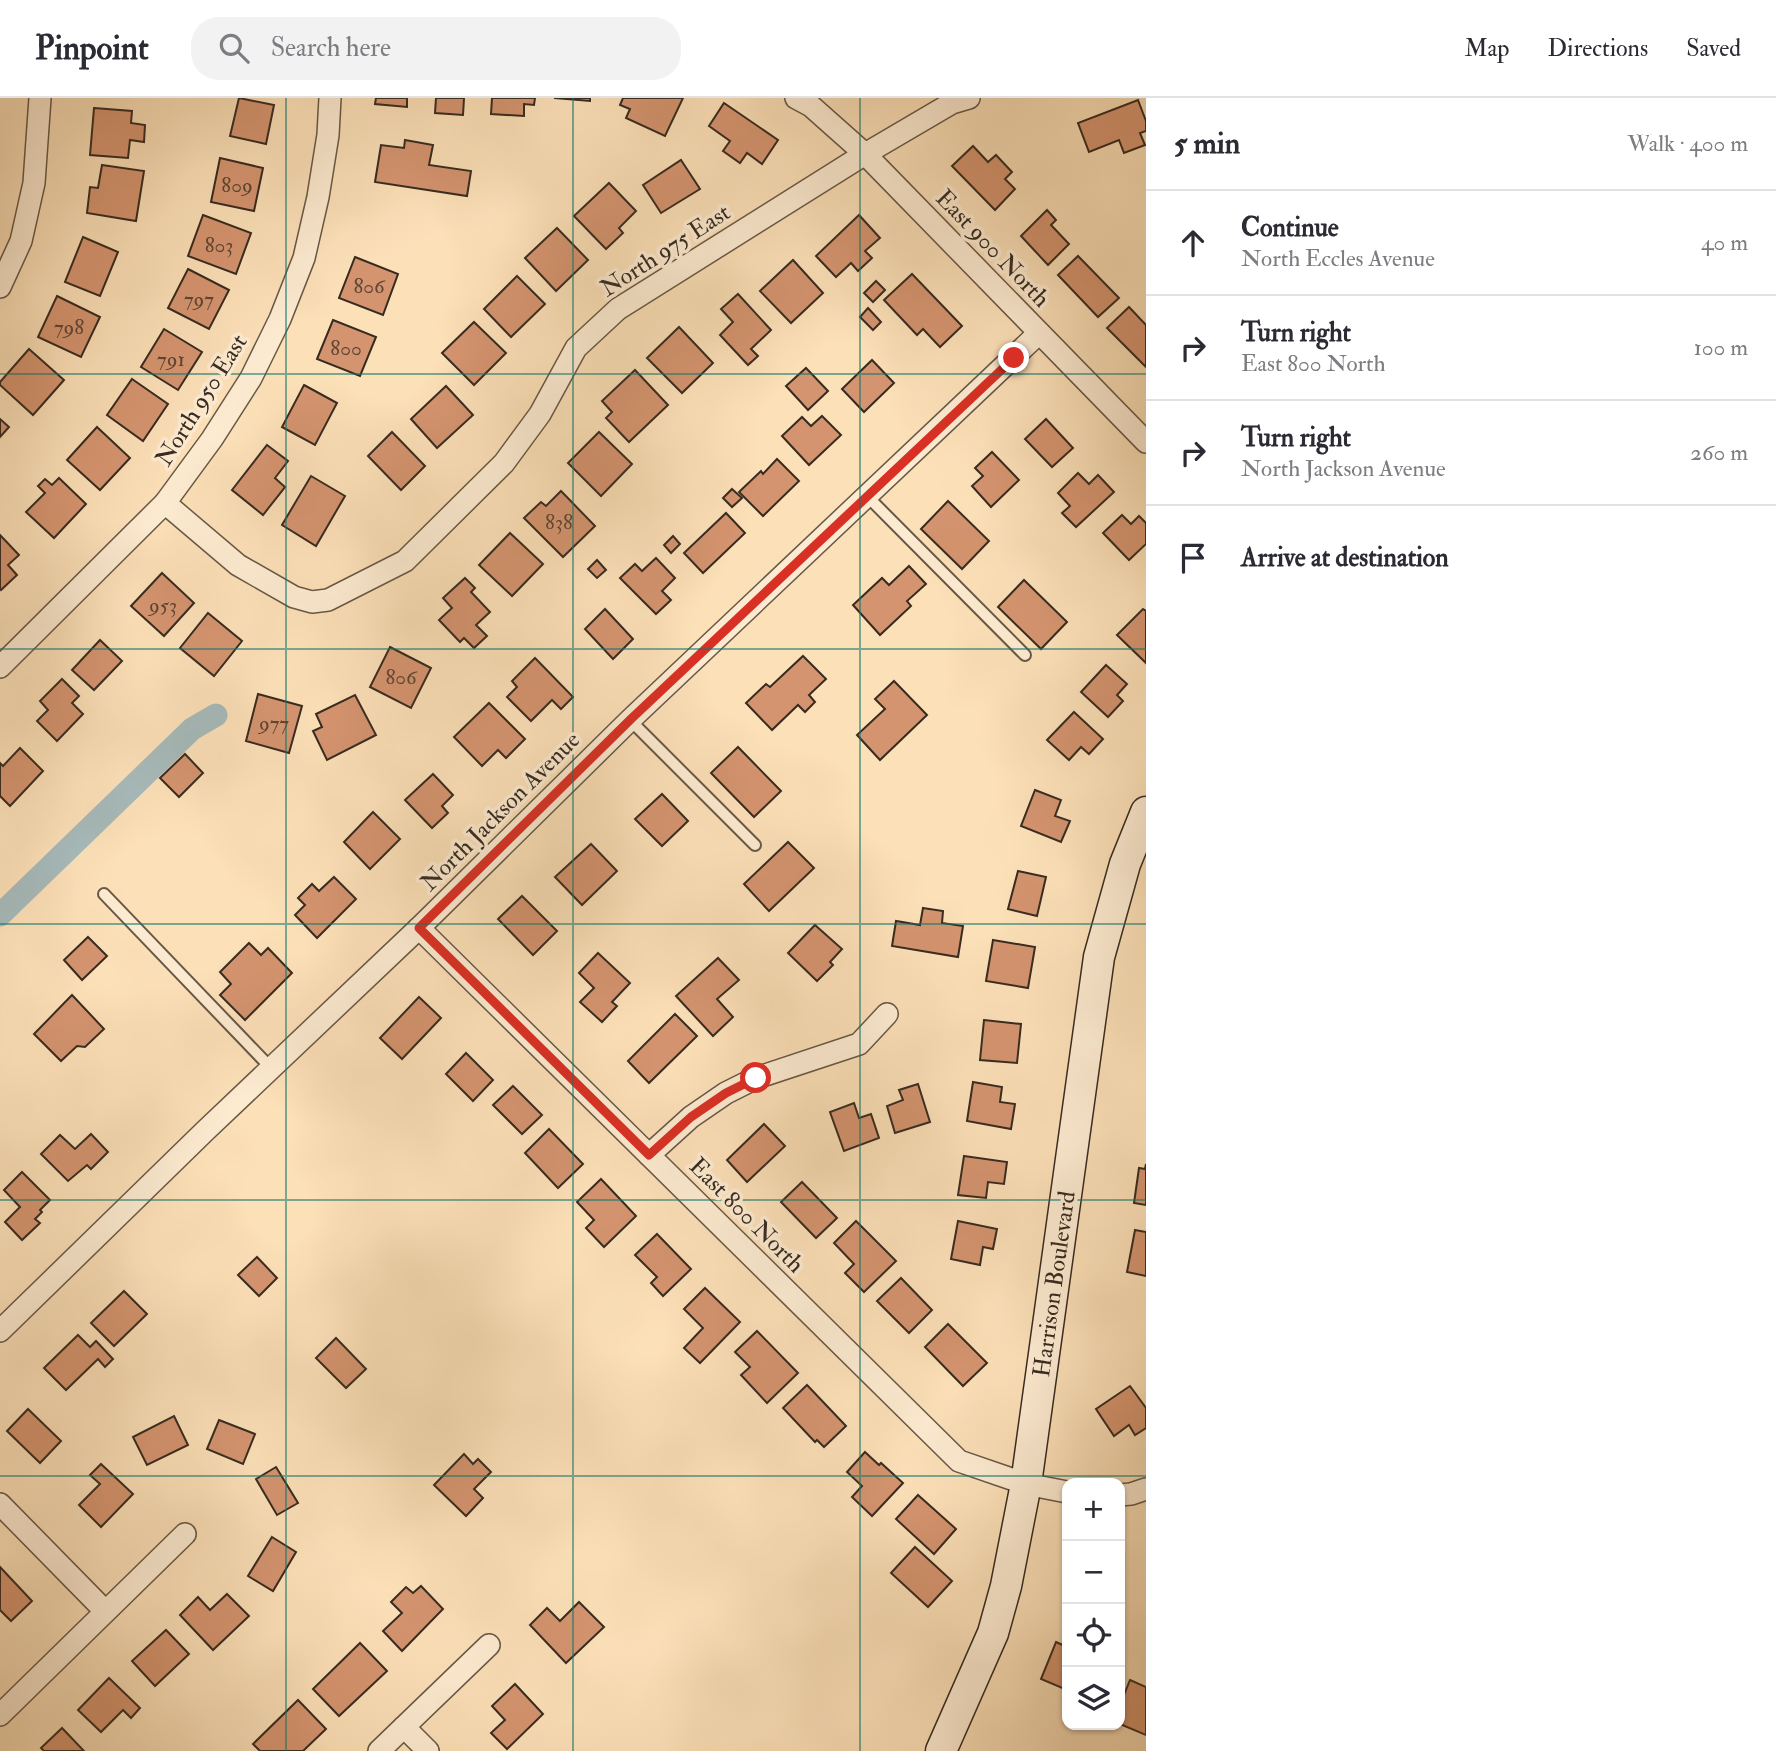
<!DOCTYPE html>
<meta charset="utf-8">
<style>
:root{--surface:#fff;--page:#f2f2f3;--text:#2b2b33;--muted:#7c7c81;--line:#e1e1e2}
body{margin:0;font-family:"IM FELL Double Pica",serif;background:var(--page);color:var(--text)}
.controls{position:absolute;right:21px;bottom:21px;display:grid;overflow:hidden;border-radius:14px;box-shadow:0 2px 5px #0004}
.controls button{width:63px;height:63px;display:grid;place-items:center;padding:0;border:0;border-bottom:2px solid var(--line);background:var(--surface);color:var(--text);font:35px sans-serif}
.stop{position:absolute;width:21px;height:21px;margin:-16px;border:5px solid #d93025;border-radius:50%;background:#fff}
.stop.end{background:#d93025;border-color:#fff;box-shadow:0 2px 7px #0008}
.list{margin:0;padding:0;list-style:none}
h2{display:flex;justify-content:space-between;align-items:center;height:91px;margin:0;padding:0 28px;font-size:30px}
h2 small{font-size:23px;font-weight:400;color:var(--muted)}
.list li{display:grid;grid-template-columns:46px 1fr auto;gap:21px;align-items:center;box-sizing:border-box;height:105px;padding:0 28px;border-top:2px solid var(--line)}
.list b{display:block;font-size:26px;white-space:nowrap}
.list p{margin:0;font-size:23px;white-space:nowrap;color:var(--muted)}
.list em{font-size:23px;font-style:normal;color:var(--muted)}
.icon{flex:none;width:38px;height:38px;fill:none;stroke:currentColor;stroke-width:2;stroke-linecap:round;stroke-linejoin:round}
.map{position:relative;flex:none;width:1146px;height:1653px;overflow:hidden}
header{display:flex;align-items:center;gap:42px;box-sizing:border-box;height:98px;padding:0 35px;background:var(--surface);border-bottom:2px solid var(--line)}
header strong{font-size:33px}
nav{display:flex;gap:38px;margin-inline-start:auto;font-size:24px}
.search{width:490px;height:63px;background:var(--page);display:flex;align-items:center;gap:18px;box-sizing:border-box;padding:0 24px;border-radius:28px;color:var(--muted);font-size:26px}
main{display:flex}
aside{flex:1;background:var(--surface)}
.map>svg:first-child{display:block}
</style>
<header>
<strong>Pinpoint</strong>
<div class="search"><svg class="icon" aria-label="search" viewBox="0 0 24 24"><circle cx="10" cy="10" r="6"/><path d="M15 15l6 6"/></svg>Search here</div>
<nav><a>Map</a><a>Directions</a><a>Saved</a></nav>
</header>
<main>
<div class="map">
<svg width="1146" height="1653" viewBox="0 0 1146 1653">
<rect width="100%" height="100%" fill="#fce0b8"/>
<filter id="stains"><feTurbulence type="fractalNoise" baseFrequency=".00286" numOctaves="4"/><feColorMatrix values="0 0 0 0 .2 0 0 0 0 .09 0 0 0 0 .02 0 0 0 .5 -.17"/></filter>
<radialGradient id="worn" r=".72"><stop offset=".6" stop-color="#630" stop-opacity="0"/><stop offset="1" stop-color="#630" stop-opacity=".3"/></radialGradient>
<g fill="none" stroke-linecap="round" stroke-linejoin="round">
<path stroke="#a6babb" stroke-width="23" d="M0,817l192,-186 24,-14"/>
</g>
<g fill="#d4946f" stroke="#372b20" stroke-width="2">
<path d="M239,0l35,7 -8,39 -36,-8z"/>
<path d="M376,0h31v9l-32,-3z"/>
<path d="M436,0h28l-1,17 -28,-2z"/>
<path d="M492,0h43l-1,7 -10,-1v12l-33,-2z"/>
<path d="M554,0h36v3z"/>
<path d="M623,0h60l-18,38 -39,-18 4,-9 -10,-4z"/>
<path d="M1138,2l8,21v10l-6,2 5,12 -21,8 -5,-13 -30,12 -11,-29z"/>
<path d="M724,5l54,37 -16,24 -15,-11 -7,10 -17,-12 7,-10 -21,-15z"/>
<path d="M94,10l38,3 -1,12 14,2 -1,17 -14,-2 -2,18 -38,-3z"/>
<path d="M405,42l28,5 -4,20 42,6 -4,25 -92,-14 6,-37 23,3z"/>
<path d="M973,48l15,16 8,-7 16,17 -7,7 10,10 -20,21 -43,-44z"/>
<path d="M220,60l43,10 -9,43 -43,-9z"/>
<path d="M681,62l19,29 -39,24 -18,-28z"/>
<path d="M102,67l42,6 -8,50 -49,-8 3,-26 8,1z"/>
<path d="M609,85l27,28 -17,17 4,5 -17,16 -32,-33z"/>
<path d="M1047,112l9,10 -5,5 18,19 -21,21 -27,-29z"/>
<path d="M203,117l48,18 -15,41 -48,-18z"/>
<path d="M859,117l21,23 -15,13 7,7 -14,13 -7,-8 -15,14 -20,-21z"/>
<path d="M557,130l31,32 -32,31 -31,-33z"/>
<path d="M83,139l35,15 -18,44 -35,-14z"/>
<path d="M1078,158l41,42 -21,19 -40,-42z"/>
<path d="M355,159l43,17 -15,41 -44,-17z"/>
<path d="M793,162l30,33 -32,30 -31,-32z"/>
<path d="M188,171l41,21 -20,39 -41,-21z"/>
<path d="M912,176l50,52 -22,21 -17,-18 -6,6 -33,-35z"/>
<path d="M517,178l28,28 -34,33 -27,-28z"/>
<path d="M876,183l9,9 -12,12 -9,-9z"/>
<path d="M738,196l33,36 -20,19 7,7 -10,9 -28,-30 13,-13 -12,-13z"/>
<path d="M57,198l43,21 -19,40 -43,-20z"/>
<path d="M1129,209l17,18v42l-39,-39z"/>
<path d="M868,210l13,14 -8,8 -13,-13z"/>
<path d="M333,222l43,17 -16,39 -43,-17z"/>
<path d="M474,224l32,31 -32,32 -32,-32z"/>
<path d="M679,229l34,36 -31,30 -35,-35z"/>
<path d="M164,231l38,23 -24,38 -37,-23z"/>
<path d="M29,251l35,31 -31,35 -33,-30v-3z"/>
<path d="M872,262l22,23 -30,29 -22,-23z"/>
<path d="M806,270l22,23 -20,19 -22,-24z"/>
<path d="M635,272l33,35 -39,37 -23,-24 6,-6 -10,-11z"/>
<path d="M132,281l36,25 -25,37 -36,-26z"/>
<path d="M304,287l33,18 -22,42 -33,-18z"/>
<path d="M446,288l27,29 -36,33 -26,-29z"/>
<path d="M822,318l19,19 -32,30 -27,-29 20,-19 9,9z"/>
<path d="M0,321l9,8 -9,10z"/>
<path d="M1046,321l27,29 -21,19 -27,-28z"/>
<path d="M97,329l33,31 -30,32 -33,-30z"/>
<path d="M392,334l33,34 -24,24 -33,-34z"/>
<path d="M599,334l33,32 -31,32 -33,-33z"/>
<path d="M267,347l21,16 -13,17 10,9 -22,28 -31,-25z"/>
<path d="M992,354l27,28 -28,27 -19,-21 11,-10 -8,-8z"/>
<path d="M777,361l22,22 -36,35 -24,-24 22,-21 2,3z"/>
<path d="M1078,375l11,11 9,-9 16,17 -38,35 -14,-14 8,-7 -12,-13z"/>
<path d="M311,378l34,20 -29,50 -34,-21z"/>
<path d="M59,380l27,26 -32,34 -28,-26 19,-19 -7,-7 7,-7 7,6z"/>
<path d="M732,391l10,9 -10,9 -9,-9z"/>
<path d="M561,393l34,35 -32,31 -39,-39 17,-16 5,4z"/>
<path d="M948,403l41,40 -27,28 -41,-40z"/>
<path d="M726,415l19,20 -42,40 -19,-20z"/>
<path d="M1122,417l9,9 8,-8 7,7v21l-17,16 -26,-27z"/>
<path d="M510,435l33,31 -31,32 -33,-31z"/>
<path d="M0,437l19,20 -11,10 9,10 -16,15 -1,-1z"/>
<path d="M673,438l7,8 -9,9 -7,-8z"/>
<path d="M656,460l19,20 -13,13 9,9 -15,14 -36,-36 15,-14 7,7z"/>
<path d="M597,462l9,10 -9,8 -9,-9z"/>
<path d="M909,468l17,18 -19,17 4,5 -31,29 -27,-30 29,-27 7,7z"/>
<path d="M162,475l32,30 -30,33 -33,-30z"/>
<path d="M465,480l10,10 -4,4 19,20 -14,13 11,11 -13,12 -10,-10 -4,4 -21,-22 13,-12 -9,-10z"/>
<path d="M1024,482l43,42 -26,27 -43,-42z"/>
<path d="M605,511l28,30 -20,20 -28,-30z"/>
<path d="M1143,511l3,2v52l-29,-28z"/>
<path d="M208,515l34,28 -28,35 -34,-28z"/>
<path d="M100,542l22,21 -28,29 -22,-20z"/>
<path d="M390,549l41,21 -20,40 -41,-21z"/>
<path d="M803,558l23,23 -17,16 6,7 -10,10 -7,-7 -26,25 -26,-27 20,-19 4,3z"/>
<path d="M535,560l38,39 -12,12 -9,-9 -21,21 -24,-24 10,-10 -5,-6z"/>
<path d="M1106,567l21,19 -10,11 6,6 -15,16 -27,-25z"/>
<path d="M62,581l17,17 -7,7 11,11 -26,27 -20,-20 11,-11 -8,-9z"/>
<path d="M894,583l33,34 -47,45 -23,-25 28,-26 -10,-10z"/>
<path d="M258,596l44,12 -13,47 -43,-12z"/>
<path d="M355,597l21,40 -49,25 -14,-29 9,-4 -6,-13z"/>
<path d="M489,605l36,36 -19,19 -8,-8 -16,16 -28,-29z"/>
<path d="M1074,614l29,27 -14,15 -8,-7 -12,13 -22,-20z"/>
<path d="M738,649l43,44 -27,26 -43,-44z"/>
<path d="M20,650l23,23 -33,35 -10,-10v-33l3,3z"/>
<path d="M185,656l18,19 -24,24 -19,-19z"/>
<path d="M433,676l20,21 -11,11 6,7 -16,15 -27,-28z"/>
<path d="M1035,692l26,10 -6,16 15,5 -9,21 -40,-16z"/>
<path d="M662,696l26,27 -26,25 -27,-27z"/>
<path d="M373,714l27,27 -30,30 -26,-27z"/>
<path d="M788,744l26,26 -45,43 -25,-27z"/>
<path d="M591,746l26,27 -35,34 -27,-28z"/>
<path d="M1018,773l28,6 -9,39 -29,-7z"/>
<path d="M334,779l22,22 -39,39 -22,-23 10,-10 -7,-7 14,-14 7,7z"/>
<path d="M522,798l35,35 -24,24 -35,-36z"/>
<path d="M923,810l20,3 -1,12 21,3 -5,31 -66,-11 4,-25 24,4z"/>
<path d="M815,827l27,24 -12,13 3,3 -16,16 -29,-28z"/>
<path d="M88,839l19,19 -25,24 -18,-20z"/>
<path d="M993,842l42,7 -7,41 -42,-7z"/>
<path d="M249,845l12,12 7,-7 24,25 -47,47 -25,-25 11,-11 -11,-12z"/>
<path d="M598,855l32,30 -18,19 5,4 -15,16 -22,-20 14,-14 -15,-15z"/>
<path d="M718,860l21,22 -22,19 16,18 -20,19 -37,-40z"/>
<path d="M72,897l32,34 -19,18 -8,-1 -16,15 -27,-27z"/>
<path d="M419,899l22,21 -39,41 -22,-21z"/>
<path d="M675,916l22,22 -48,47 -21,-22z"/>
<path d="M984,922l37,4 -4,39 -37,-3z"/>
<path d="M466,955l27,27 -20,21 -27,-27z"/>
<path d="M973,984l29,5 -2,15 15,2 -4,25 -44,-8z"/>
<path d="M918,986l12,38 -35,11 -8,-27 16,-6 -4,-10z"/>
<path d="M513,988l29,29 -20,19 -29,-29z"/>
<path d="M854,1005l5,15 12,-4 8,24 -35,13 -14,-39z"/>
<path d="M764,1026l21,22 -38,36 -20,-22z"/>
<path d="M549,1031l34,35 -25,24 -33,-35z"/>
<path d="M91,1036l17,18 -17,17 -4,-4 -19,16 -27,-27 19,-19 15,14z"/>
<path d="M964,1058l43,6 -3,22 -16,-2 -2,16 -28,-3z"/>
<path d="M1146,1066v41l-12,-2 5,-35 6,1z"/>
<path d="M22,1074l28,28 -10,10 2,2 -7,7 5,4 -18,17 -17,-18 15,-15 -16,-17z"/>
<path d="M601,1081l35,37 -32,31 -18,-19 8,-8 -17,-18z"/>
<path d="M802,1084l35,36 -21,20 -35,-36z"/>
<path d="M856,1123l40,40 -32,31 -19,-19 9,-9 -20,-21z"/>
<path d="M958,1123l39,8 -4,20 -10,-2 -3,18 -29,-6z"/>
<path d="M1135,1132l11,2v44l-19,-4z"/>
<path d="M657,1136l34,35 -28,27 -12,-13 6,-6 -22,-22z"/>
<path d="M257,1159l20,21 -18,18 -21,-21z"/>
<path d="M901,1180l31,32 -23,23 -32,-32z"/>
<path d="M705,1190l35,34 -40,41 -16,-15 19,-20 -19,-19z"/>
<path d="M124,1193l23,23 -33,32 -23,-23z"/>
<path d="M948,1226l39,39 -24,23 -38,-39z"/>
<path d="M757,1233l41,42 -31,30 -26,-28 9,-8 -15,-15z"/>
<path d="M78,1237l12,12 6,-6 17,18 -8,8 -7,-8 -32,31 -22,-22z"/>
<path d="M336,1240l30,31 -20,19 -30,-30z"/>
<path d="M807,1287l39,41 -22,21 -7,-7 -2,2 -32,-34z"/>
<path d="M1130,1288l16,22v20l-11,7 -6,-10 -15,11 -18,-27z"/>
<path d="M28,1311l33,32 -21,22 -33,-32z"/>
<path d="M174,1318l14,29 -41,20 -14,-28z"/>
<path d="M219,1322l36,14 -12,30 -36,-15z"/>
<path d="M865,1354l14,13 2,-2 22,20 -31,33 -20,-19 10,-11 -15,-14z"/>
<path d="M464,1356l9,10 5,-5 13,13 -17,17 9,9 -17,18 -32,-31z"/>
<path d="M101,1366l32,30 -32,33 -22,-22 21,-21 -10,-9z"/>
<path d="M276,1369l22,36 -21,12 -21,-36z"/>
<path d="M918,1397l38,34 -22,25 -38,-35z"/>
<path d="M272,1439l24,15 -23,39 -25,-15z"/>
<path d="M915,1449l37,34 -24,26 -37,-34z"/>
<path d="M0,1469l32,34 -21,20 -11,-11z"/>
<path d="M421,1488l22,23 -41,42 -19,-20 19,-18 -11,-11 15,-15 7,6z"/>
<path d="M227,1496l22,22 -36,34 -33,-35 18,-18 12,13z"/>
<path d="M579,1504l25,25 -38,36 -36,-38 17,-17 13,13z"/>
<path d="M166,1532l23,24 -34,32 -23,-25z"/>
<path d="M1056,1544l11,5v43l-26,-11z"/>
<path d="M360,1545l27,28 -48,45 -26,-27z"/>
<path d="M109,1580l31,30 -9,10 -8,-8 -22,22 -23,-22z"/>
<path d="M1130,1582l16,7v48l-26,-11v-19z"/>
<path d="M515,1586l28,30 -36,35 -16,-16 14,-13 -13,-14z"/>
<path d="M298,1602l28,29 -23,22h-43l-7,-7z"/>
<path d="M62,1630l22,23h-40l-3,-3z"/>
</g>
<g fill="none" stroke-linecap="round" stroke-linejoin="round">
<defs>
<g id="lane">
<path d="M867,398l158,159"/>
<path d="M630,622l125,125"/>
<path d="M104,796l167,174"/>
</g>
<g id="street">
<path d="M796,0l15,8 54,48 281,288"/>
<path d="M0,189l21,-46 13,-58 6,-85"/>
<path d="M165,405l73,62 56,32 18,5 16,-2 77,-39 99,-98 36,-49 36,-66 42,-39 247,-155 87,-51 17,-5"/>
<path d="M0,569l165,-164 47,-64 39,-61 29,-59 24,-61 14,-61 10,-62 2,-37"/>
<path d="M419,830l540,533 67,23 41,8"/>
<path d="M649,1057l42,-38 35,-24 30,-15 103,-34 28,-30"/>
<path d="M0,1233l205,-200 214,-203 211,-208 409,-387"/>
<path d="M1120,1397l11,-1 15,-5"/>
<path d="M0,1406l105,107"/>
<path d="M0,1617l185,-181"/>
<path d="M404,1629l24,24"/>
<path d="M379,1653l110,-106"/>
</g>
<path id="secondary" d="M941,1653l52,-118 13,-47 20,-102 73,-527 26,-93 21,-52"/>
</defs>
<use href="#lane" stroke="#685846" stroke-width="14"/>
<use href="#street" stroke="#685846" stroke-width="24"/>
<use href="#secondary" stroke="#372b20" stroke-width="33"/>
<use href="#lane" stroke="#fdebd1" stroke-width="10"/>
<use href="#street" stroke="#fdebd1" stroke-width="21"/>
<use href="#secondary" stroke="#fdebd1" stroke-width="30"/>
</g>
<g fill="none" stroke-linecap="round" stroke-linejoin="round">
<path stroke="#d93025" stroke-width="9" d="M756,980l-30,15 -35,24 -42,38 -230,-227 212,-209 383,-361"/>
</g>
<path fill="none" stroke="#0f766e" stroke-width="2" stroke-opacity="0.55" d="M286,0v1653M573,0v1653M860,0v1653M0,276h1146M0,551h1146M0,826h1146M0,1102h1146M0,1378h1146"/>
<g text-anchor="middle" stroke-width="7" stroke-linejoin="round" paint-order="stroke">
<g font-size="21" fill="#5e4534">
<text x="237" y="94">809</text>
<text x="219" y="154">803</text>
<text x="369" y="195">806</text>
<text x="199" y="208">797</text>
<text x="69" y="236">798</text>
<text x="346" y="257">800</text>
<text x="171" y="268">791</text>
<text x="559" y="431">838</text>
<text x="163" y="514">953</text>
<text x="401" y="586">806</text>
<text x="274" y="632">977</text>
</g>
<g font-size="24" fill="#372b20" stroke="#fdebd1">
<text transform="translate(993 150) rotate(46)" y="8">East 900 North</text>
<text transform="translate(665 152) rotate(-33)" y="8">North 975 East</text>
<text transform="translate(201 302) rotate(-58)" y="8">North 950 East</text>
<text transform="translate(500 713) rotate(-45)" y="8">North Jackson Avenue</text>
<text transform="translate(747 1117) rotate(45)" y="8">East 800 North</text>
<text transform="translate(1054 1186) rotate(-82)" y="8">Harrison Boulevard</text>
</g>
</g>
<rect width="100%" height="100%" filter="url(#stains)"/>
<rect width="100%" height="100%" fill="url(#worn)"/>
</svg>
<div class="controls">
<button>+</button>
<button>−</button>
<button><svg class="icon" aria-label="locate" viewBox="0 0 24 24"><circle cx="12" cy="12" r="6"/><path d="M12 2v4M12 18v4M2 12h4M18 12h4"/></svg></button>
<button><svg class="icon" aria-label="layers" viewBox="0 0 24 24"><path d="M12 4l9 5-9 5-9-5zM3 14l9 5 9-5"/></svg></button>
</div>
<div class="stop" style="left:756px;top:980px"></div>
<div class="stop end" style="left:1014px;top:260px"></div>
</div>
<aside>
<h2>5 min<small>Walk · 400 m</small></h2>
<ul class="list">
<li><svg class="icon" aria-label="ahead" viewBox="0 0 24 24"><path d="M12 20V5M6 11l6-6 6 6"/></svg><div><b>Continue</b><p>North Eccles Avenue</p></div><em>40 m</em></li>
<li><svg class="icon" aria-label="right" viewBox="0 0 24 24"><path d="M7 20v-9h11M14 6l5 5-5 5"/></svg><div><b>Turn right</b><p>East 800 North</p></div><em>100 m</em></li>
<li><svg class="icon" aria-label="right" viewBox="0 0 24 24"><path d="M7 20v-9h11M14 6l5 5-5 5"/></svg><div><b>Turn right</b><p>North Jackson Avenue</p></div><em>260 m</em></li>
<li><svg class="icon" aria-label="arrive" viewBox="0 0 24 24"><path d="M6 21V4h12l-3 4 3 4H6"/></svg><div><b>Arrive at destination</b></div></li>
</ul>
</aside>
</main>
